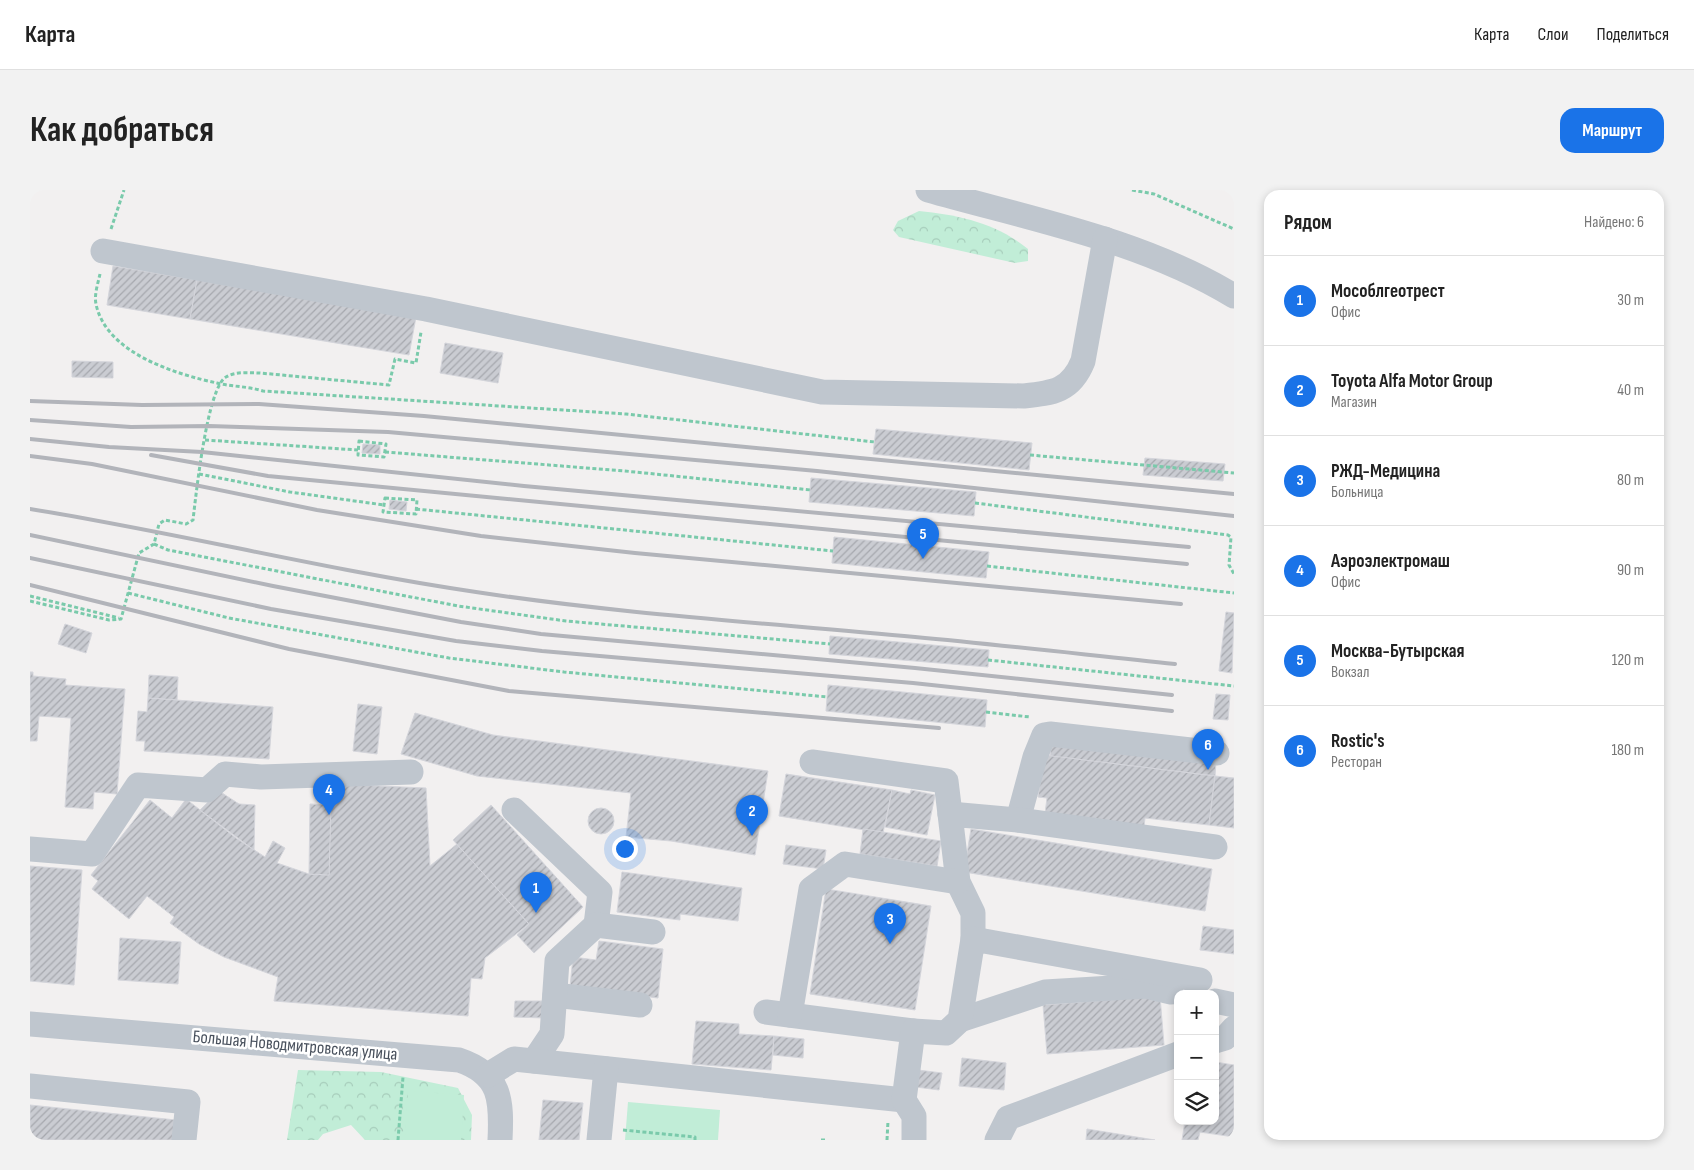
<!DOCTYPE html>
<html lang="ru">
<meta charset="utf-8">
<style>
:root{--surface:#fff;--page:#f2f2f2;--text:#222;--muted:#767676;--line:#e0e0e0;--accent:#1a73e8}
body{margin:0;font-family:"Sofia Sans Condensed",sans-serif;background:var(--page);color:var(--text)}
.controls{position:absolute;right:15px;bottom:15px;display:grid;overflow:hidden;border-radius:10px;box-shadow:0 2px 8px #0003}
.controls button{width:45px;height:45px;display:grid;place-items:center;padding:0;border:0;border-bottom:1px solid var(--line);background:var(--surface);color:var(--text);font:25px sans-serif}
.you{position:absolute;left:594px;top:658px;width:18px;height:18px;margin:-12px;border:4px solid #fff;border-radius:50%;background:#1a73e8;box-shadow:0 0 0 8px #1a73e833}
.badge{display:grid;place-items:center;width:32px;height:32px;border-radius:50%;background:var(--accent);color:#fff;font-size:16px;font-weight:700}
.pin{position:absolute;translate:-50% -41px;filter:drop-shadow(0 1px 2px #0008)}
.pin::after{content:'';position:absolute;top:26px;width:18px;height:15px;background:inherit;clip-path:polygon(0 0,100% 0,50% 100%)}
.list{margin:0;padding:0;list-style:none}
h2{display:flex;justify-content:space-between;align-items:center;height:65px;margin:0;padding:0 20px;font-size:21px}
h2 small{font-size:16px;font-weight:400;color:var(--muted)}
.list li{display:grid;grid-template-columns:32px 1fr auto;gap:15px;align-items:center;box-sizing:border-box;height:90px;padding:0 20px;border-top:1px solid var(--line)}
.list b{display:block;font-size:19px;white-space:nowrap}
.list p{margin:0;font-size:16px;white-space:nowrap;color:var(--muted)}
.list em{font-size:16px;font-style:normal;color:var(--muted)}
.icon{flex:none;width:28px;height:28px;fill:none;stroke:currentColor;stroke-width:2;stroke-linecap:round;stroke-linejoin:round}
.map{position:relative;flex:none;width:1204px;height:950px;overflow:hidden;border-radius:15px}
header{display:flex;align-items:center;gap:30px;box-sizing:border-box;height:70px;padding:0 25px;background:var(--surface);border-bottom:1px solid var(--line)}
header strong{font-size:24px}
nav{display:flex;gap:28px;margin-inline-start:auto;font-size:18px}
.intro{display:flex;align-items:center;justify-content:space-between;box-sizing:border-box;height:120px;padding:0 30px}
h1{margin:0;font-size:35px}
.button{padding:12px 22px;border-radius:15px;background:var(--accent);color:#fff;font-size:18px;font-weight:700}
main{display:flex;gap:30px;padding:0 30px}
aside{flex:1;background:var(--surface);border-radius:15px;box-shadow:0 2px 8px #0003}
.map>svg:first-child{display:block}
</style>
<header>
<strong>Карта</strong>
<nav><a>Карта</a><a>Слои</a><a>Поделиться</a></nav>
</header>
<div class="intro"><h1>Как добраться</h1><a class="button">Маршрут</a></div>
<main>
<div class="map">
<svg width="1204" height="950" viewBox="0 0 1204 950">
<defs>
<pattern id="forest-crowns" width="20" height="18" patternUnits="userSpaceOnUse" patternTransform="scale(1.25)"><rect width="20" height="18" fill="#c1edd7"/><path d="M2 6a3 3 0 1 1 6 0M12 15a3 3 0 1 1 6 0" fill="none" stroke="#a7cdbb"/></pattern>
<pattern id="building-hatch" width="6" height="6" patternUnits="userSpaceOnUse" patternTransform="scale(1.25)"><rect width="6" height="6" fill="#caccd2"/><path d="M-1 1l2-2M0 6l6-6M5 7l2-2" fill="none" stroke="#a6a8ae"/></pattern>
</defs>
<rect width="100%" height="100%" fill="#f2f0f0"/>
<g fill="url(#forest-crowns)">
<path d="M889,21c40,4 77,12 109,38v12l-13,2 -116,-26 -6,-7 5,-9z"/>
<path d="M268,880l83,2 77,16 14,27 -1,25h-106l-14,-15 -28,9 -5,6h-31z"/>
</g>
<g fill="#c1edd7">
<path d="M378,901l56,4 -3,45h-56z"/>
<path d="M598,912l92,8 -2,30h-93z"/>
</g>
<g fill="url(#building-hatch)" stroke="#d4d5db">
<path d="M83,76l84,14 -7,39 -83,-14z"/>
<path d="M167,90l219,37 -7,38 -219,-36z"/>
<path d="M415,153l58,10 -5,30 -58,-10z"/>
<path d="M42,171l41,1v16l-41,-1z"/>
<path d="M846,239l156,14 -3,27 -156,-16z"/>
<path d="M333,254l17,1v9l-18,-1z"/>
<path d="M1115,268l80,6 -2,17 -80,-6z"/>
<path d="M781,288l165,14 -2,24 -165,-14z"/>
<path d="M360,310l17,2 -1,9 -17,-2z"/>
<path d="M804,347l155,15 -3,26 -154,-15z"/>
<path d="M1196,422l8,1 -2,60 -13,-2z"/>
<path d="M35,434l27,9 -6,20 -28,-9z"/>
<path d="M800,446l159,14 -1,17 -159,-13z"/>
<path d="M0,482h3v4l33,3 -1,6 60,4 -8,105 -23,-2 -1,17 -28,-2 6,-89 -32,-2 -2,25h-7z"/>
<path d="M119,485l29,2 -1,23 -29,-2z"/>
<path d="M798,495l159,15 -2,27 -159,-16z"/>
<path d="M1186,504l14,1 -2,25 -15,-1z"/>
<path d="M118,508l125,9 -4,52 -125,-8 1,-10h-9l2,-30 9,1z"/>
<path d="M328,514l24,3 -5,47 -24,-3z"/>
<path d="M385,523l78,22 275,36 -13,84 -84,-14 -45,-4 5,-44 -154,-17 -76,-22z"/>
<path d="M1022,552l164,20 -1,14 -165,-20z"/>
<path d="M1014,565l171,21 -6,49 -64,-7 -1,8 -99,-12 2,-16 -9,-1z"/>
<path d="M756,584l106,16 -9,43 -104,-17z"/>
<path d="M1185,586l19,2v50l-25,-3z"/>
<path d="M301,594l95,4 4,78 27,-22 72,80 -44,34 -3,21 -11,-1 -3,38 -194,-15 4,-24 -54,-20 -25,-13 -29,-21 4,-6 -27,-21 -18,23 -37,-30 6,-8 -7,-6 59,-75 22,18 14,-19 50,39 29,19 8,-16 12,7 -8,15 32,11 20,1z"/>
<path d="M862,600l18,4 1,-4 24,5 -8,40 -42,-8z"/>
<path d="M189,601l20,13 16,1 -1,45 -54,-40z"/>
<path d="M280,614l21,1 -2,70 -20,-1z"/>
<path d="M461,615l92,102 -49,46 -17,-18 12,-11 -76,-84z"/>
<circle cx="571" cy="631" r="13"/>
<path d="M833,639l78,12 -4,25 -77,-12z"/>
<path d="M941,639l241,40 -7,42 -241,-39z"/>
<path d="M756,655l40,5 -3,19 -40,-5z"/>
<path d="M0,676l52,4 -8,115 -44,-4z"/>
<path d="M592,682l120,16 -4,33 -58,-7v6l-63,-8z"/>
<path d="M796,699l105,17 -16,104 -105,-16z"/>
<path d="M1173,736l31,4v24l-34,-4z"/>
<path d="M90,748l61,4 -3,42 -60,-4z"/>
<path d="M569,751l64,8 -5,49 -88,-11 3,-30 23,3z"/>
<path d="M1130,806l4,49 -117,9 -4,-49z"/>
<path d="M485,811h30v17l-31,-1z"/>
<path d="M666,831l43,3v10l35,2 -3,34 -79,-6z"/>
<path d="M744,846l30,3 -1,19 -30,-3z"/>
<path d="M932,868l44,5 -2,27 -45,-4z"/>
<path d="M1185,872l19,3v72l-34,-5 -2,8h-16l3,-19h30z"/>
<path d="M888,880l24,3 -3,17 -23,-3z"/>
<path d="M513,910l40,3 -4,37h-40z"/>
<path d="M0,915l146,15 -2,20h-144z"/>
<path d="M1057,939l68,11h-69z"/>
</g>
<g fill="none" stroke-linecap="round" stroke-linejoin="round">
<g stroke="#7acaab" stroke-width="3" stroke-dasharray="4 2.5" stroke-linecap="butt">
<path d="M1102,0l22,4 80,35"/>
<path d="M81,39l13,-39"/>
<path d="M70,84c-2,9 -6,21 -4,30 10,49 79,70 121,79 16,4 30,3 46,8l363,23 249,28"/>
<path d="M175,250l153,10"/>
<path d="M329,251l27,3 -2,13 -26,-2z"/>
<path d="M355,262l240,19 186,19"/>
<path d="M1000,265l204,18"/>
<path d="M169,284l91,18 94,13"/>
<path d="M355,308l32,2 -1,14 -33,-2z"/>
<path d="M945,313l253,32 3,2 -2,28 5,9"/>
<path d="M386,319l417,42"/>
<path d="M124,354l14,6 290,56 108,15 264,23"/>
<path d="M957,376l247,27"/>
<path d="M98,403l101,25 220,40 115,14 264,25"/>
<path d="M0,406l89,22"/>
<path d="M0,411l79,19 12,-1 18,-66 15,-9 5,-20 6,-4 21,4 7,-4c3,-25 14,-132 33,-143 10,-6 23,-4 34,-4l129,12 6,-26 21,4 5,-31"/>
<path d="M958,470l246,26"/>
<path d="M956,522l44,5"/>
<path d="M593,940l72,7v3"/>
<path d="M368,950l5,-63"/>
<path d="M791,950h6"/>
<path d="M857,950l1,-19"/>
</g>
<g stroke="#bfc6ce" stroke-width="25">
<path d="M898,0c102,29 214,50 306,106"/>
<path d="M73,61l323,58 396,83 202,4c29,-3 47,-5 59,-35l22,-122"/>
<path d="M782,572l134,19 4,33"/>
<path d="M484,620l86,82 -4,33"/>
<path d="M988,630l17,-63 9,-22 6,-1 167,19"/>
<path d="M0,659l62,5 46,-69 69,5 18,-16 36,3 150,-5"/>
<path d="M943,749v-26l-15,-31 -8,-68 68,6 197,27"/>
<path d="M525,805l85,10"/>
<path d="M1185,811l19,4"/>
<path d="M736,822l147,19"/>
<path d="M760,825l21,-126 34,-25 113,18"/>
<path d="M930,830l85,-28 101,-6 25,6"/>
<path d="M0,834l429,36c42,14 43,40 41,80"/>
<path d="M1185,851l10,-3 9,-10"/>
<path d="M504,871l18,-27 5,-73 39,-36 57,7"/>
<path d="M458,885l26,-16 390,41"/>
<path d="M0,896l158,16 -4,38"/>
<path d="M569,950l7,-71"/>
<path d="M884,950v-24l-10,-16 9,-69 33,2 14,-13 13,-81 227,41"/>
<path d="M967,950l11,-22 170,-64"/>
</g>
<g stroke="#b2b4ba" stroke-width="4">
<path d="M1202,0l2,1"/>
<path d="M0,211l112,4 117,-1 165,12 810,78"/>
<path d="M0,230l101,7 78,-1 179,6 429,39 417,45"/>
<path d="M0,249l79,8 93,5 322,34 665,61"/>
<path d="M121,265l117,21 919,88"/>
<path d="M0,266l62,8 225,46 164,26 154,17 546,51"/>
<path d="M0,319c149,24 296,61 446,83 145,22 292,31 439,45 87,8 173,18 260,27"/>
<path d="M0,345l243,51 188,36 80,12 374,34 257,27"/>
<path d="M0,368l241,51 185,32 86,10 371,32 259,28"/>
<path d="M0,395l259,64 220,42 430,37"/>
</g>
</g>
<g text-anchor="middle" stroke-width="5" stroke-linejoin="round" paint-order="stroke">
<g font-size="18" fill="#49515d" stroke="#fff">
<text transform="translate(265 855) rotate(5)" y="6">Большая Новодмитровская улица</text>
</g>
</g>
</svg>
<div class="controls">
<button>+</button>
<button>−</button>
<button><svg class="icon" aria-label="layers" viewBox="0 0 24 24"><path d="M12 4l9 5-9 5-9-5zM3 14l9 5 9-5"/></svg></button>
</div>
<div class="you"></div>
<div class="pin badge" style="left:506px;top:723px">1</div>
<div class="pin badge" style="left:722px;top:646px">2</div>
<div class="pin badge" style="left:860px;top:754px">3</div>
<div class="pin badge" style="left:299px;top:625px">4</div>
<div class="pin badge" style="left:893px;top:369px">5</div>
<div class="pin badge" style="left:1178px;top:580px">6</div>
</div>
<aside>
<h2>Рядом<small>Найдено: 6</small></h2>
<ul class="list">
<li><span class="badge">1</span><div><b>Мособлгеотрест</b><p>Офис</p></div><em>30 m</em></li>
<li><span class="badge">2</span><div><b>Toyota Alfa Motor Group</b><p>Магазин</p></div><em>40 m</em></li>
<li><span class="badge">3</span><div><b>РЖД-Медицина</b><p>Больница</p></div><em>80 m</em></li>
<li><span class="badge">4</span><div><b>Аэроэлектромаш</b><p>Офис</p></div><em>90 m</em></li>
<li><span class="badge">5</span><div><b>Москва-Бутырская</b><p>Вокзал</p></div><em>120 m</em></li>
<li><span class="badge">6</span><div><b>Rostic's</b><p>Ресторан</p></div><em>180 m</em></li>
</ul>
</aside>
</main>
